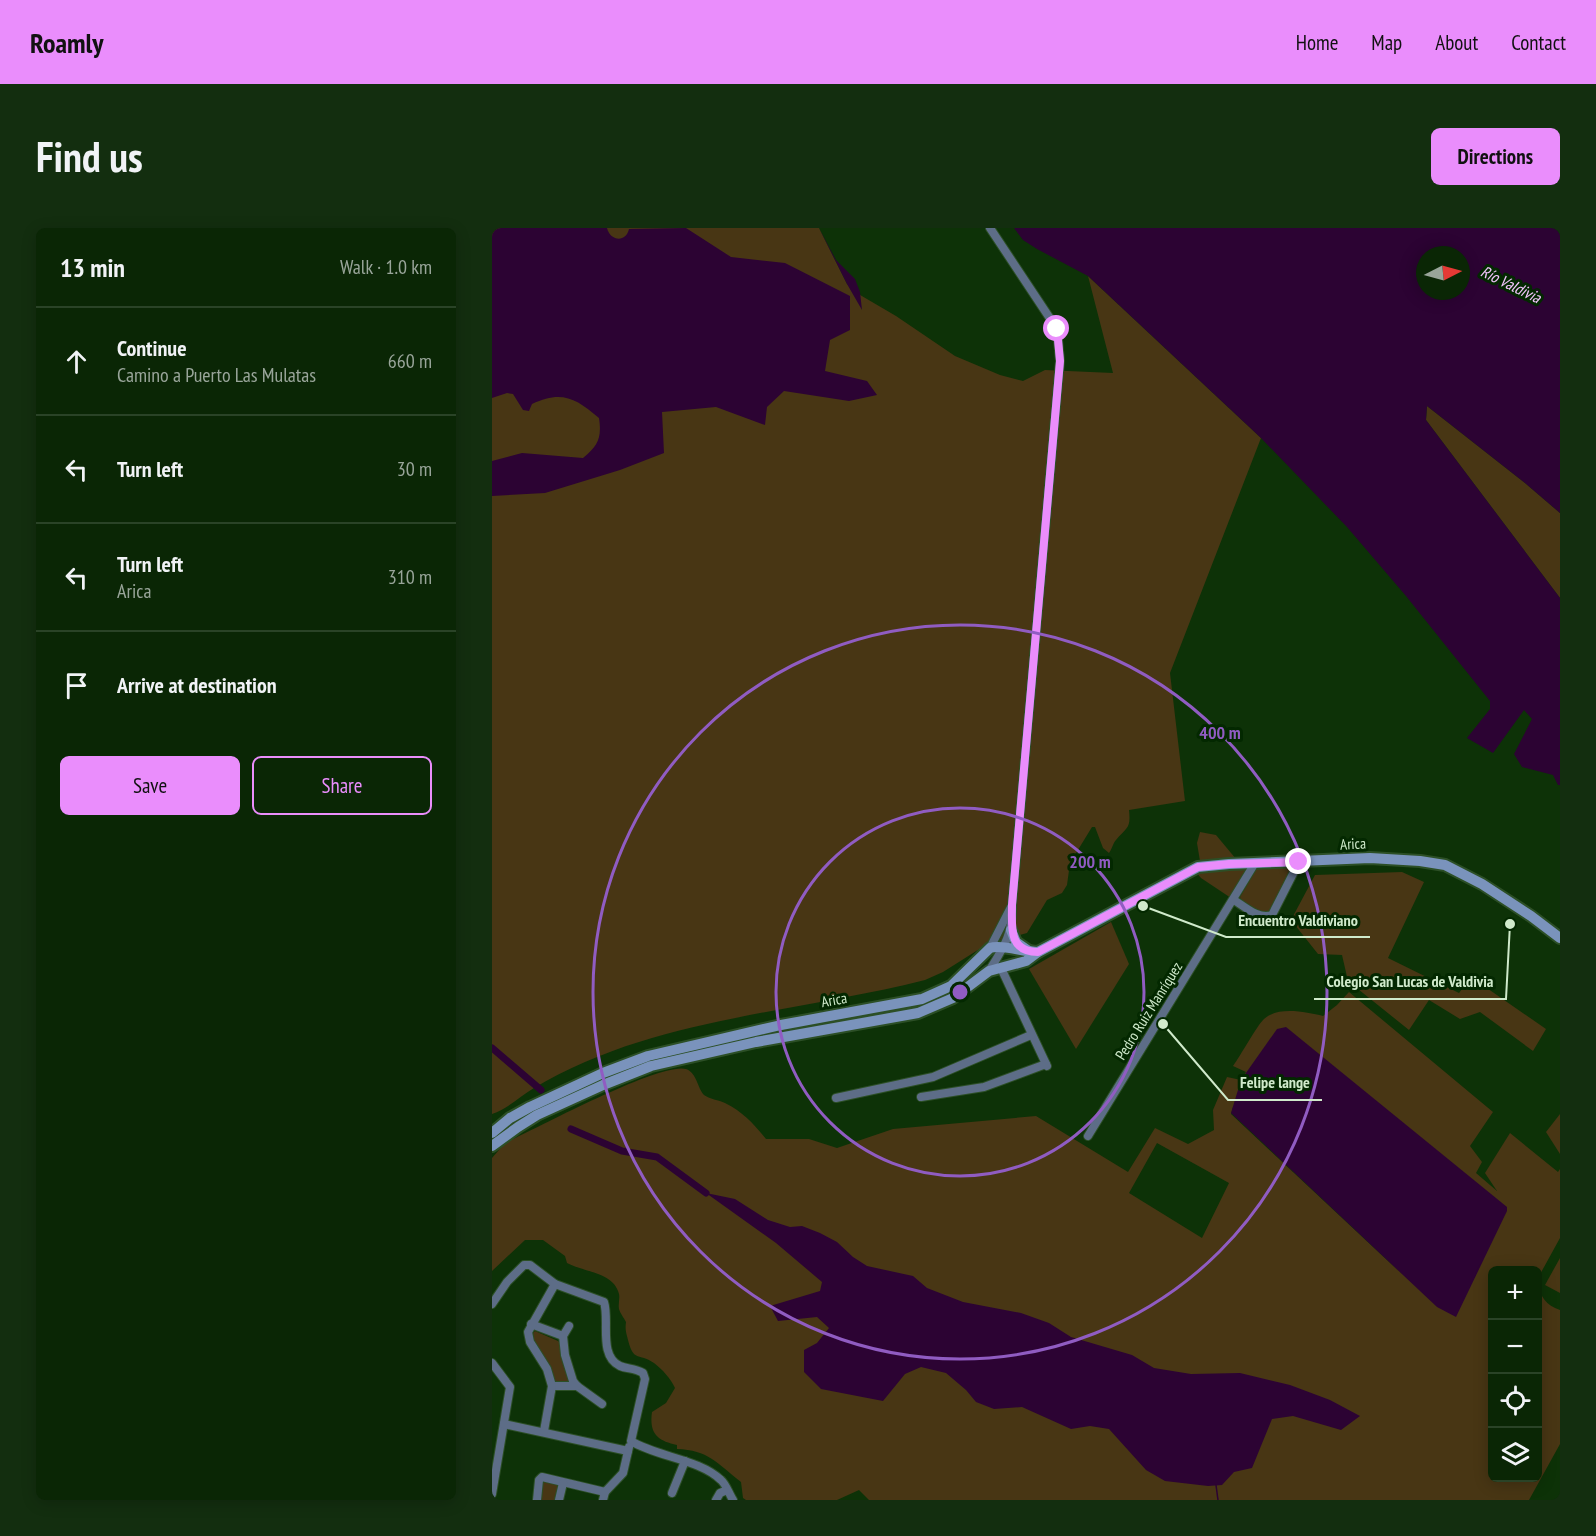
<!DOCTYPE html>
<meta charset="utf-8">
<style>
:root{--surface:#0a2605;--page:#132e0f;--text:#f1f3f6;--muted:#99a59a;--line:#2a4327;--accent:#ea8dfc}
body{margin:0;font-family:"PT Sans Narrow",sans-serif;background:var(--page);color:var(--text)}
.controls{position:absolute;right:18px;bottom:18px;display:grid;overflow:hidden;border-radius:9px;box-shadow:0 3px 15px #0003}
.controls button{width:54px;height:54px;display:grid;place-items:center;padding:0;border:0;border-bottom:2px solid var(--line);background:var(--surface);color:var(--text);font:30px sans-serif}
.compass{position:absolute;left:924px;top:18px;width:54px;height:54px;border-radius:50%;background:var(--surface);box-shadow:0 3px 15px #0003;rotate:84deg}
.stop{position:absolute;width:18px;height:18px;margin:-14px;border:4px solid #ea8dfc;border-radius:50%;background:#fff}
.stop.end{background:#ea8dfc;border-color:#fff;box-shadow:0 2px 6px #0008}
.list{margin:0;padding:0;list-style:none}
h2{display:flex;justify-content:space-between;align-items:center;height:78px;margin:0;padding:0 24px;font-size:26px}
h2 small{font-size:20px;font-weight:400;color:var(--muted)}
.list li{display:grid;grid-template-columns:39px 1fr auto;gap:18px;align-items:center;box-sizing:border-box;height:108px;padding:0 24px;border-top:2px solid var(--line)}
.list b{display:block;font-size:22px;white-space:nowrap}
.list p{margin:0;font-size:20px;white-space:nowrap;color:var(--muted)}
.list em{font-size:20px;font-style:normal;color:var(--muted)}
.actions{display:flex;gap:12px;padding:18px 24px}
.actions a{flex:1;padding:14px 0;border:2px solid var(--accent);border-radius:9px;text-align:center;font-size:21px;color:var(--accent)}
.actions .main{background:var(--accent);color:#111}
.icon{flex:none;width:33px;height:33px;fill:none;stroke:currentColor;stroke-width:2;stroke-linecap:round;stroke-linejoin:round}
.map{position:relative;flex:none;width:1068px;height:1272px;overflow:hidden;border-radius:9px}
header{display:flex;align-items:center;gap:36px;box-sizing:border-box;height:84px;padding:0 30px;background:var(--accent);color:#111}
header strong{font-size:28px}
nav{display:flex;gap:33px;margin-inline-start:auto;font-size:21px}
.intro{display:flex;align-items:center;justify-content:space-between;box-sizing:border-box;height:144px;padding:0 36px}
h1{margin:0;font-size:42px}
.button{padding:15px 27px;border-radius:9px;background:var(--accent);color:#111;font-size:21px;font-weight:700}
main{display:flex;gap:36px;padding:0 36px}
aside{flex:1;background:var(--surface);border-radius:9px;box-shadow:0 3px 15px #0003}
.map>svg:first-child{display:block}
</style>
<header>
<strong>Roamly</strong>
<nav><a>Home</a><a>Map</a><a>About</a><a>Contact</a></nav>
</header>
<div class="intro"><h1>Find us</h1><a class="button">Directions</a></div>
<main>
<aside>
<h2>13 min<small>Walk · 1.0 km</small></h2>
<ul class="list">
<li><svg class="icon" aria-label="ahead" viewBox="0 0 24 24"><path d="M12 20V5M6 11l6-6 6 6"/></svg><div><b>Continue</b><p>Camino a Puerto Las Mulatas</p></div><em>660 m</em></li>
<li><svg class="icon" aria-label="left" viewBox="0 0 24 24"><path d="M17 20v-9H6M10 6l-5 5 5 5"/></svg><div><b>Turn left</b></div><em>30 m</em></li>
<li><svg class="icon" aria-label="left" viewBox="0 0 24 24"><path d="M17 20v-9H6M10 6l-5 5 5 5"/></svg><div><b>Turn left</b><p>Arica</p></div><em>310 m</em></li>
<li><svg class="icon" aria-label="arrive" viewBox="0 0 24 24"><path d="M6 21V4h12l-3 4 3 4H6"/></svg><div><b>Arrive at destination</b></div></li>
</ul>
<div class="actions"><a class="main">Save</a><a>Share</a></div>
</aside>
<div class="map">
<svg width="1068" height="1272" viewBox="0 0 1068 1272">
<rect width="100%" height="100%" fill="#0d3207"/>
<g fill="#483614" fill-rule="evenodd">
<path d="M0,0h327l28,56 8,8 41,24 59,40 45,19 23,6 22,-11 68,3 -25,-97 173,162 -91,235 15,128 -56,9c2,19 -2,17 -13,30 -3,3 -4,9 -7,13l-6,-5 -8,-21h-3l-22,36 -3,22 -5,8 -15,7 -20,33 -38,10 -46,29 -18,8c-95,24 -193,33 -286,62 -36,11 -73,27 -105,46 -14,8 -26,21 -42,26z"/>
<path d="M935,178l98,77 35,30v85l-134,-178z"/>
<path d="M708,604l16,3 20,24 -34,4 -2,-2 -3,-18z"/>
<path d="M799,639l1,4 -22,42 -6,1 -23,-14 -1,-3 17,-29z"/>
<path d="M752,640l3,4 -16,26 -30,-20 -5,-6c16,-2 31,-1 48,-4z"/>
<path d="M910,644l22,10 -36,76 71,35 12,-16 75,52 -13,22 -53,-39 -20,7 -31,-19 -20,30 -61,-49 -6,-26 -24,-1 -27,-34 24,-45z"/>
<path d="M619,694l18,42 -53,85 -47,-80z"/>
<path d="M857,764l144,120 -23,34 12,16 -6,11 21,18 -12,-18 25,-40 48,39 2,-3v69l-22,40v-8h-46v208h46v-196c2,15 8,23 22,28v134l-31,56h-660l-10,-10 -22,10h-91l-3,-2 -2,-16c-24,-19 -33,-32 -64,-33v-4c-20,-4 -28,-12 -25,-33l14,-9 9,-15c-5,-10 -12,-18 -21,-25 -16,-11 -20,0 -26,-23 -2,-8 -3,-10 -2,-18 -2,-4 -6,-9 -7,-13 -1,-5 1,-10 0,-15 -5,-22 -36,-22 -52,-31l-2,-7 -22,-16h-18l-33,31v-113l12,-14 13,-7c28,-13 144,-75 169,-68 11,4 11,18 18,26 5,4 15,5 21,8 18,9 29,21 41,36h43l28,9 56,-19 143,-13 92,56 27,-44 33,16 26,-14 -1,-20 14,-33 14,3 5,-8 -13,-6c8,-11 23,-39 31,-47 14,-13 42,-7 59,-3l14,-11zM741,879l170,168 -172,-161zM665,915l72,40 -27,55 -73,-45z"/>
<path d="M451,766l3,2c-46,23 -108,26 -158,35l-2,-1 1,-4z"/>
<path d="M1068,886v40l-14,-22z"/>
<path d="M1068,1030v35l-15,-8z"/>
<path d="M43,1103l23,10 4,4 9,38 -16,-1 -5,-14 -16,-26 -1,-9z"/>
<path d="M54,1253l13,3 -3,16h-16l1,-16z"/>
</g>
<g fill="#2c0333" fill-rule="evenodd">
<path d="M0,0h115c3,13 19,15 22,1l57,-1 45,29 54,6 65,33v34l-20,10 -5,31 42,10 10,14 -28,6 -65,-10 -17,16 -2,18 -49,-18 -54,5 2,41 -44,17 -75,23 -53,3v-35l30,-8 61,5c15,-12 19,-20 16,-40 -23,-20 -38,-28 -67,-14l-3,7 -6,-1 -10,-16 -6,-1 -15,5z"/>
<path d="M327,0l17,32 19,19 5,13 2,18 -15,-26z"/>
<path d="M522,0h546v285l-35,-30 -98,-77 -1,14 134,178v187h-2l-5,-10 -31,-8 -8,-13 18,-35 -8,-9 -31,43 -26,-15 23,-29v-8l-84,-105 -59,-69 -86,-89 -173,-162 -51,-27 -14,-9zM933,27h36v36h-36z"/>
<path d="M794,799l221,180v4l-51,106 -19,-10 -206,-194 10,-33 36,-51z"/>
<path d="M214,965l29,6 33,21 22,7 12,-1 18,7 17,9 16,15 14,9 46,10 14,12 36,14 58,11 28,10 22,14 61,18 22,13 37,6 49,-1 50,12 40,15 30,16 -19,14 -48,-14 -21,3 -20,49 -18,4 -12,13 -14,1 -43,-5 -19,-11 -37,-41 -19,-3 -19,3 -49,-22 -28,2 -18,-7 -10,-12 -20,-17 -25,-6 -16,7 -22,27 -62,-12 -17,-17v-22l13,-7 12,-15 -12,-11 -39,4 -8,-15 50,-15 2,-9 -46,-39z"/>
</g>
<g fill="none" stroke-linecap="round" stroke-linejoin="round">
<path stroke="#2c0333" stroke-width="1.5" d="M724,1257l2,15"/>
<g stroke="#2c0333" stroke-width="7">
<path d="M0,820l49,42"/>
<path d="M79,901l51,22 35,6 49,36"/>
</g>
<defs>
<g id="minor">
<path d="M742,672c11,7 25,20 38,15l27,-53"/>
<path d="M498,720l21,-41"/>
<path d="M509,740l46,98"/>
<path d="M497,743c15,-24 24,-37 23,-66l48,-544 -3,-32 -67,-101"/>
<path d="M429,869l63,-10 62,-23"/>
<path d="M344,870l97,-21 98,-42"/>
<path d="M596,908l167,-273"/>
<path d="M0,1076l15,-22 17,-17h6l25,19 49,18c6,18 -6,54 16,64 7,3 15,2 23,7l2,6 -14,62c26,16 68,18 90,39 5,4 8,14 12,20"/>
<path d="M39,1096l32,12"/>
<path d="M77,1098l-6,10 2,19 8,26 4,5 25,18"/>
<path d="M0,1135l18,24 -18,107"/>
<path d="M60,1158h25"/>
<path d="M12,1196l124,27"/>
<path d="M52,1203l8,-45 -5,-17 -17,-27 -2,-10 27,-48"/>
<path d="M180,1265l13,-32"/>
<path d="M45,1272l2,-20 3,-3 63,15"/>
<path d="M67,1272l4,-17"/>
<path d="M111,1272l2,-8 18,-19 6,-26"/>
<path d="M224,1272l4,-7 7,-3"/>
</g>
<g id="secondary">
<path d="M519,702l5,12 13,9"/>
<path d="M0,905l18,-15 20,-11 73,-34 45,-17 133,-31 141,-26 29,-13 39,-38c10,-4 34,4 48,4"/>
<path d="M0,918l26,-19 19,-12 66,-30 48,-19 105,-24 162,-29 35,-15 36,-27 37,-10 12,-9 160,-85 31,-3 141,-6 50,3 25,4 37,19 49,32 29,22"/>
</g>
</defs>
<use href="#minor" stroke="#2c4f26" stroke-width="10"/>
<use href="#secondary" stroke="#2c4f26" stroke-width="14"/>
<use href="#minor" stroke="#5d6d87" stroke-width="8"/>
<use href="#secondary" stroke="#7a93bc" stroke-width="10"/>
</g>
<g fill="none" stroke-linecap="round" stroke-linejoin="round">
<path stroke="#ea8dfc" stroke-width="8" d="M565,101l3,32 -48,544c0,21 -4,47 26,47l160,-85 31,-3 70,-2"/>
</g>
<g fill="none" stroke="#905cc2" stroke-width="3">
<circle cx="468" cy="764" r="184"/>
<circle cx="468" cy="764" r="367"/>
</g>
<g text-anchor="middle" stroke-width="6" stroke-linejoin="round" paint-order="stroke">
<g font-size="15" fill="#d0eacb" stroke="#032800">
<text transform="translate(861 616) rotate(-3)" y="5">Arica</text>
<text transform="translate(342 772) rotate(-10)" y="5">Arica</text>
<text transform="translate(657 783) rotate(-58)" y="5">Pedro Ruiz Manríquez</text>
</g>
<g font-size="16" font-style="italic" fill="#f3c5fc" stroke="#032800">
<text transform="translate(1019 56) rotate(26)" y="6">Río Valdivia</text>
</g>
</g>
<circle cx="468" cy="764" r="9" fill="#905cc2" stroke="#032800" stroke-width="3"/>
<g font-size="18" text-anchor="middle" font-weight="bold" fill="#905cc2" stroke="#032800" stroke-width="6" stroke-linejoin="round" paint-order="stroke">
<text x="728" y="511">400 m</text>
<text x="598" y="640">200 m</text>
</g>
<path fill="none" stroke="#d0eacb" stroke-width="2" d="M651 678L734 709H878M1018 696L1014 771H822M671 796L736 872H830"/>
<g fill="#d0eacb" stroke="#032800" stroke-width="2">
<circle cx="651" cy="678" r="6"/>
<circle cx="1018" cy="696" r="6"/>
<circle cx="671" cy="796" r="6"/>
</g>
<g font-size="16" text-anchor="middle" font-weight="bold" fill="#d0eacb" stroke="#032800" stroke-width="6" stroke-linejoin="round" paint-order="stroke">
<text x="806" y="698">Encuentro Valdiviano</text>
<text x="918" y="759">Colegio San Lucas de Valdivia</text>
<text x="783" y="860">Felipe lange</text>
</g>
</svg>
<div class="controls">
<button>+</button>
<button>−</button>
<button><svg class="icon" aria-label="locate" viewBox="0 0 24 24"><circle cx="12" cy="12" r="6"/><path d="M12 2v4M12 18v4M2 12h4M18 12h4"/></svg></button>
<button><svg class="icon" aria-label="layers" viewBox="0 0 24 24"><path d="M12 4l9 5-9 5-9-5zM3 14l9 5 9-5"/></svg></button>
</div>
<svg class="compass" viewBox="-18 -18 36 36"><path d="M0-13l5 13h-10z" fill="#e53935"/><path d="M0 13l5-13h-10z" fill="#99a59a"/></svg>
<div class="stop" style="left:565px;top:101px"></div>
<div class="stop end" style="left:807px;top:634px"></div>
</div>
</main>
